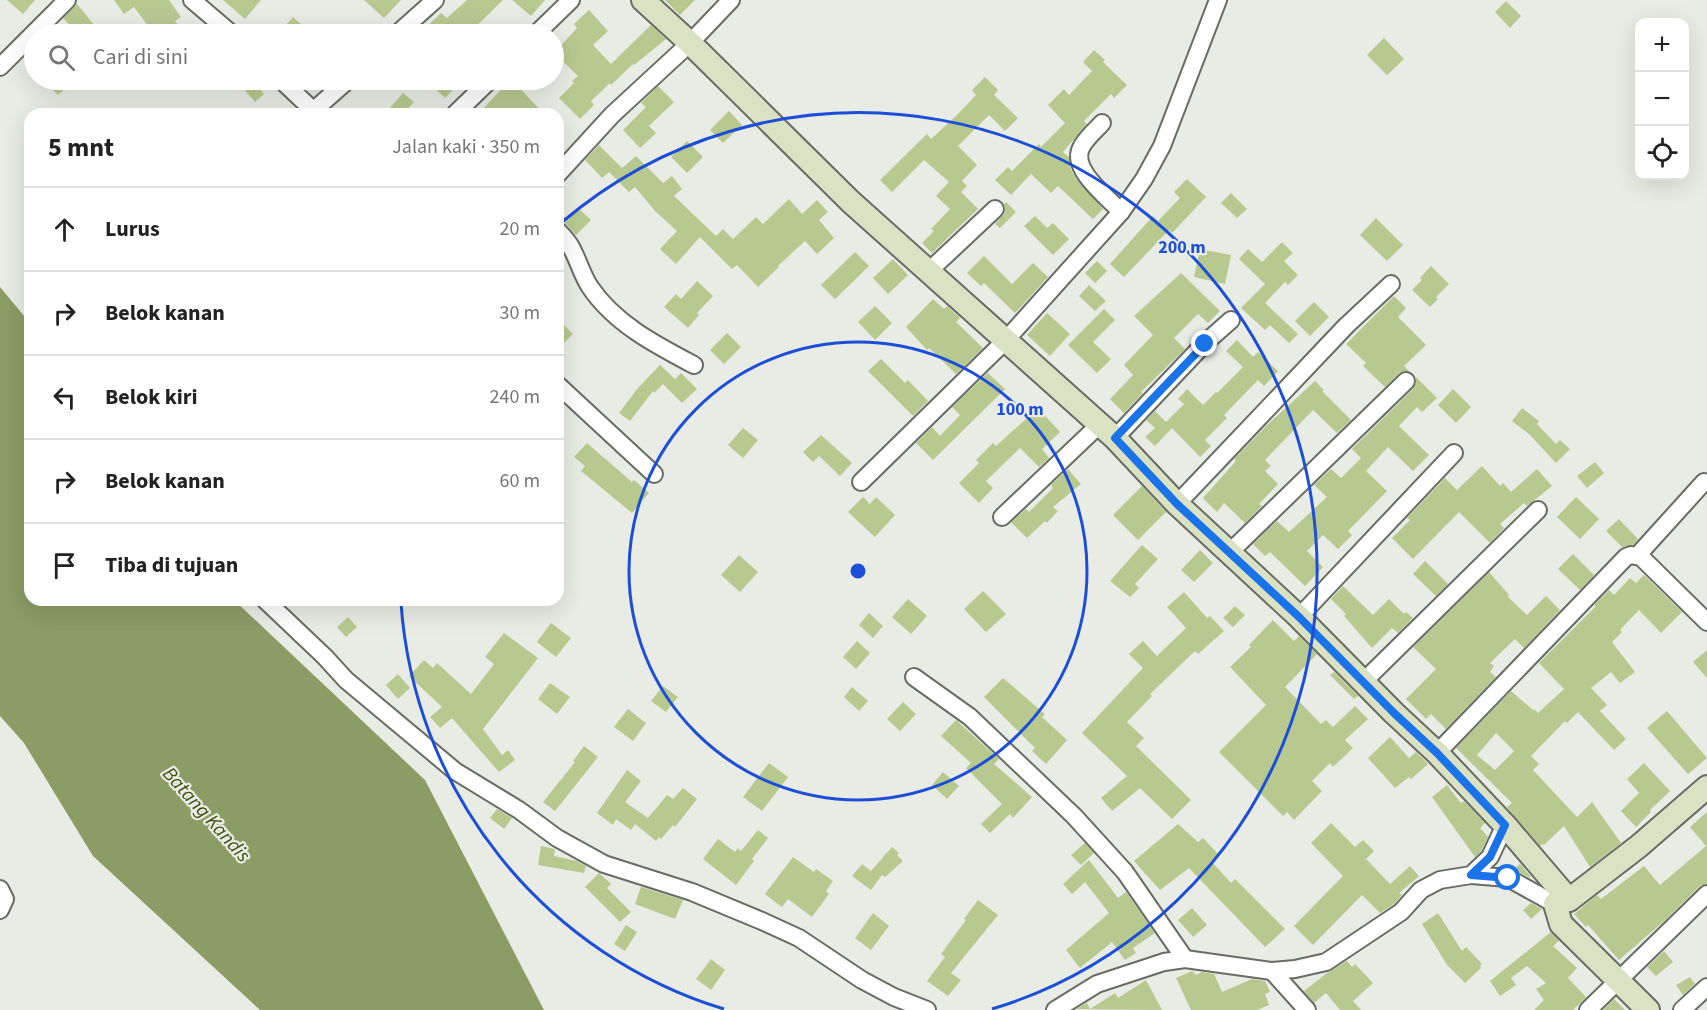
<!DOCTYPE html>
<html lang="id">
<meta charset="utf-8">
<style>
:root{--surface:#fff;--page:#f2f2f2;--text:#222;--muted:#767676;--line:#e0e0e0}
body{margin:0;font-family:"Source Sans 3",sans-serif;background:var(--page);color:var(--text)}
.controls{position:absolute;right:18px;top:18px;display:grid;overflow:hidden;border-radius:12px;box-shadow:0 6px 24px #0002}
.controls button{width:54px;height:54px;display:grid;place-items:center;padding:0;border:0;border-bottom:2px solid var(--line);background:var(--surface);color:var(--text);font:30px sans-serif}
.stop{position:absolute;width:18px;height:18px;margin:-14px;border:4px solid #1a73e8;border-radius:50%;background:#fff}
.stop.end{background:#1a73e8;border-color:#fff;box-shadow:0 2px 6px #0008}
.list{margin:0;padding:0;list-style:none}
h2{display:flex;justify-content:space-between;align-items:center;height:78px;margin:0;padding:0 24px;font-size:26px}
h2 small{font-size:20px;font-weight:400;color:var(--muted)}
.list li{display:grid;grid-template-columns:39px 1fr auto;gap:18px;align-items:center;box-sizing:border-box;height:84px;padding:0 24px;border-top:2px solid var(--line)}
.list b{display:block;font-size:22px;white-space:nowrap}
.list em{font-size:20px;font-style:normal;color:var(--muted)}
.icon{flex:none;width:33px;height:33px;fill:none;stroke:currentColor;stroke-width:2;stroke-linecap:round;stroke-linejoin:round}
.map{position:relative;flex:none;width:1707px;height:1010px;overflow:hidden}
.search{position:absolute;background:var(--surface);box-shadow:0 6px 24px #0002;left:24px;top:24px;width:540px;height:66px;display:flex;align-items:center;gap:15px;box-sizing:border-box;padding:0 21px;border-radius:33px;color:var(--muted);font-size:22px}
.panel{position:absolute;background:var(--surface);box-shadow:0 6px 24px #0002;left:24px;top:108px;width:540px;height:498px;border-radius:18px}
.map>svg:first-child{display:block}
</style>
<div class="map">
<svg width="1707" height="1010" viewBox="0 0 1707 1010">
<rect width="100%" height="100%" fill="#e9ece4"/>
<path fill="#8c9c65" d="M0,287l30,36v277h204l191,180 119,230h-284l-167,-154 -69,-113 -24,-27z"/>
<g fill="#b8c990" fill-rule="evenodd">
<path d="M7,0h28l-12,14z"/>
<path d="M114,0h55l12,17 -6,4 5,6 -10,7h-16l-20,-27 -10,7z"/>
<path d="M223,0h38l-16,19z"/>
<path d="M364,0h37l-17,18z"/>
<path d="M467,0h36l-35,34h-49l22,-21 6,5z"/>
<path d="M512,0h33l-14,16z"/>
<path d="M665,0h30l-15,15z"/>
<path d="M1506,1l15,15 -11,12 -15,-16z"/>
<path d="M77,4l18,22 -9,8h-7l-16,-16z"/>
<path d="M589,10l19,21 -15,14 18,19 40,-39 15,14 -32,26 -1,-1 -22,21 -1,-2 -19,18 3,4 -14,14 -21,-21 15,-15 -2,-2 6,-5 -24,-23 23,-25 -3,-4z"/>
<path d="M293,17l11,10 -7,7h-19z"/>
<path d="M1384,38l20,21 -17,16 -20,-20z"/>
<path d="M34,47v22l-10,-11z"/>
<path d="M1094,50l11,10 -2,2 24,23 -13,13 -3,-4 -27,27 3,3 -24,28 6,5 2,13 6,10 26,29 -10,10 -35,-33 -7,7 -20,-19 -20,21 -16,-15 13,-13 4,4 27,-27 2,3 24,-24 -17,-18 16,-16 5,6 23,-24 -9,-9z"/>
<path d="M985,77l13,13 -4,5 24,23 -13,13 -16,-16 -31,31 19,19 -15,16 5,5 -6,6 17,17 -46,44 -10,-10 12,-12 -3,-2 19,-20 -14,-13 13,-14 -25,-22 -32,32 -12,-12 47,-46 4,5 26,-24 19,-20 -4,-5z"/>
<path d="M43,80h32l-17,15z"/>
<path d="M236,80h16l12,14 -9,8z"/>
<path d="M426,80h37l-18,18z"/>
<path d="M510,80h2l32,34h-66z"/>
<path d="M658,86l16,16 -25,24 7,7 -16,15 -17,-18 23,-23 -5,-4z"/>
<path d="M403,93l11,9 -11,12h-8l-6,-5z"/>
<path d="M729,111l13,14 -19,18 -13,-13z"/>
<path d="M687,141l16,16 -16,16 -16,-16z"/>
<path d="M599,145l23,23 14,-12 27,27 9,-7 10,13 -8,7 42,40 7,-7 10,10 23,-22 7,7 26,-25 13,15 15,-14 11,12 -9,8 15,18 -17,16 -12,-13 -27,25 1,1 -21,20 -21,-22 -5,4 -32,-32 -24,27 -16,-15 17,-18 -22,-20 -20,-24 -6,5 -20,-20 -7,6 -17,-18z"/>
<path d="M1187,179l19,18 -34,36 -3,-3 -45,47 -14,-13 43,-48 5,5 22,-23 -6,-6z"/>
<path d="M1231,193l16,16 -10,9 -16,-15z"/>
<path d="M1006,202l10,10 -16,16 -5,-4 10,-11 -1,-9z"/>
<path d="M579,209l12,11 -15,15 -11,-12z"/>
<path d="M1035,216l12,12 6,-5 16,16 -16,16 -29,-29z"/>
<path d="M1376,218l27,27 -16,16 -27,-26z"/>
<path d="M1282,242l11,11 -9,8 14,14 -10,10 -3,-3 -20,21 33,31 -9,9 -19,-18 -5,5 -24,-22 24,-24 -26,-25 9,-10 14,13z"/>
<path d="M1200,249l31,6 -6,29 -31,-7z"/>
<path d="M855,252l14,14 -34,33 -14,-14z"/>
<path d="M984,256l28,28 21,-21 15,14 -33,36 -31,-30 -3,3 -14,-13z"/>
<path d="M893,259l15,16 -20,19 -15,-16z"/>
<path d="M1097,261l10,10 -12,12 -10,-10z"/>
<path d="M1431,266l18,18 -13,13 2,2 -8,8 -18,-17 10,-10 -2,-2z"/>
<path d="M1181,273l39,38 -12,12 -10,-9 -24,24 11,11 -44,43 2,1 -19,20 -14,-14 23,-24 -9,-10 29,-30 -19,-19z"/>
<path d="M697,281l16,15 -16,17 2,2 -11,13 -24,-21 12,-13 5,5z"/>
<path d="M1089,285l17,16 -11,10 -16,-15z"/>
<path d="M1394,296l12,12 -8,9 28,28 -22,21 5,5 -10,2 -14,14 -22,-21 3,-3 -20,-19z"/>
<path d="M933,299l11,10 3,-3 13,12 -4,4 27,26 -27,26 -27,-26 -2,2 -21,-23z"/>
<path d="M1314,302l15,15 -19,19 -15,-15z"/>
<path d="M875,306l17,17 -17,17 -17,-18z"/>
<path d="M1104,309l11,11 -22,22 18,17 -14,14 -29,-28z"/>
<path d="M1047,313l23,21 -20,22 -23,-21z"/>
<path d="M558,319l15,15 -15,15z"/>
<path d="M727,333l14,14 -17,17 -14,-14z"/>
<path d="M1237,340l16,17 5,-5 20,19 -14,15 -6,-6 -34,35 3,3 -22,22 6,6 -11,11 -28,-29 -17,18 -10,-9 10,-9 -9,-8 9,-9 11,11 18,-18 -6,-5 9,-10 16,16 13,-13 1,1 26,-26 -17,-16z"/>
<path d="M881,359l24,24 3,-3 20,21 -15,15 -45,-45z"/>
<path d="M660,365l15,14 6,-6 16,16 -15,14 -19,-19 -9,9 -1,-2 -23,30 -11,-8 19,-25z"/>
<path d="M988,373l17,16 -72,71 -17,-17 16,-16 8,9 20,-21 -8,-8z"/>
<path d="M1416,377l21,21 -15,14 -5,-5 -18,19 30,29 -16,16 -25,-24 -22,24 21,20 -39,40 4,4 -14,14 -15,-14 -16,16 16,16 -18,19 -35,-34 -5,4 -12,-12 24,-23 12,11 38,-35 -13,-12 17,-16 10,9 20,-20 -9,-9 61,-60 3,-6z"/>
<path d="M1315,381l9,9 -2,1 29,29 -14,13 -24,-23 -48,50 6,6 -6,5 13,13 -19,20 3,2 -17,17 -21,-20 -7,9 -14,-14 33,-37 -2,-2 32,-33z"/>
<path d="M1453,389l18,18 -15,16 -18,-18z"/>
<path d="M1038,408l22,24 -18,17 7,9 -10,9 -19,-19 -34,33 7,7 -14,15 -20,-20 20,-20 -3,-3 17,-17 3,3z"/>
<path d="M1522,408l17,13 -2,3 19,20 4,-4 10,9 -14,14 -27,-29 -17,-13z"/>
<path d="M743,428l15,12 -15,18 -15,-13z"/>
<path d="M821,435l31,28 -12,13 -21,-20 -6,6 -10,-10z"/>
<path d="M587,443l45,39 2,-2 15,13 -17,20 -51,-42 4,-5 -11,-9z"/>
<path d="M1595,462l9,11 -17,15 -10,-12z"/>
<path d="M1482,466l18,20 3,-3 8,9 26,-23 15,17 -25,20 -3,-3 -24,21 4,4 -14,15 -31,-31 -46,47 -21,-21 18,-18 -3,-2 38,-40 12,12z"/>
<path d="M1068,469l13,15 -28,23 5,4 -11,12 -2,-2 -18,17 -16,-16 15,-13 3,3 24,-24 -2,-3z"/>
<path d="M1142,486l24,26 -28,28 -25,-25z"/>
<path d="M863,497l7,7 6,-7 19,18 -20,22 -27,-25z"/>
<path d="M1576,497l23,22 -19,20 -23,-22z"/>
<path d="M1619,519l19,20 -5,6 -11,2 -16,-16z"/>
<path d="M1142,545l16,14 -23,25 4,4 -9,9 -20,-16z"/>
<path d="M1200,550l13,13 -19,19 -13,-12z"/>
<path d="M1573,554l21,21 -14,15 -22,-21z"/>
<path d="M739,555l19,17 -18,20 -19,-17z"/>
<path d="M1425,561l23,23 -12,12 -23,-22z"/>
<path d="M1489,572l20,23 -1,2 19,18 19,-19 14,14 -36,38 -9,-9 -25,24 4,3 -4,6 6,5 -50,52 -15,-15 -5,5 -20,-20 30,-30 -23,-22z"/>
<path d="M1644,575l38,37 -21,21 -22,-23 -19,20 2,2 -10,10 23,30 -15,11 -9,-11 -20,16 16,17 -7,6 26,28 -12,11 -36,-38 -11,11 -2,-2 -34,35 8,8 -6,6 44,47 15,-15 29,41 -31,24 -26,-41 -20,19 -1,-1 -3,2 -33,-39 5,-4 -56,-55 55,-57 22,19 1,-1 4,4 26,-24 -25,-26 57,-57 -2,-1 15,-15 5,5 16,-17 6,5zM1496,733l18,18 -19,19 -18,-15z"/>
<path d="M1343,586l30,29 16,-16 15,15 2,-2 7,6 -15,15 -6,-5 -20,20 -28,-32 2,-2 -15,-15z"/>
<path d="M983,591l23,23 -20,18 -22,-23z"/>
<path d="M1184,592l23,26 3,-2 14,15 -26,23 -3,-3 -45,43 2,2 -25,26 17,16 -8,8 55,54 -19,19 -32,-31 -28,23 -11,-13 26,-22 -45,-43 61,-65 -14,-14 14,-13 14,15 29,-28 -19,-21z"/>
<path d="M908,599l19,17 -16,18 -19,-17z"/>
<path d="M1235,606l10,9 -12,12 -10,-9z"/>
<path d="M869,613l14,13 -10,12 -14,-13z"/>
<path d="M348,617l9,10 -11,10 -9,-10z"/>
<path d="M1273,620l21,21 5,-5 18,18 -32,33 36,37 5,-4 7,7 22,-21 13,13 -23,21 8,8 -20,19 -3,-4 -18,18 10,10 -28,29 -7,-8 -4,4 -64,-64 47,-47 -36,-38 21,-20 -2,-2z"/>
<path d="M551,623l20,15 -15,19 -19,-15z"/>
<path d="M504,633l34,25 -55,71 19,26 6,-5 7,10 -16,12 -47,-54 -12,10 -10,-11 12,-10 -33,-31 15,-16 9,8 4,-5 34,31 23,-30 -9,-7z"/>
<path d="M857,641l13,12 -14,16 -13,-12z"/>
<path d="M1707,650v28l-14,-16z"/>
<path d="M1334,672l24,24 -4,3 -24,-24z"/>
<path d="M398,674l12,14 -12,11 -12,-14z"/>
<path d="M1003,678l42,36 -3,3 25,23 -21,24 -14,-13 3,-3 -51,-51z"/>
<path d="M550,683l20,14 -13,17 -19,-15z"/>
<path d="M663,686l15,11 -12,15 -15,-11z"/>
<path d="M852,687l16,14 -9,10 -15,-14z"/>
<path d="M903,702l13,12 -16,17 -13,-12z"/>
<path d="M628,709l18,14 -13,18 -19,-14z"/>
<path d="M1667,711l40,47 -19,16 -41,-46z"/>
<path d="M956,720l43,39 -5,5 38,33 -19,21 -3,-4 -20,19 -9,-9 21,-20 -36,-36 5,-5 -30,-27z"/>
<path d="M1390,737l19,21 7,-6 12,12 -17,15 -2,-2 -14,11 -27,-30z"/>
<path d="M584,746l14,11 -43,54 -12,-9 32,-40 -2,-1z"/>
<path d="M769,763l19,14 -26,34 -19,-14z"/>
<path d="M1644,763l26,28 -20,19 1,2 -15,15 -15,-16 18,-18 -12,-14z"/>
<path d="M627,770l14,11 -16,21 23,16 19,-23 6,4 10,-11 14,11 -22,28 -2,-2 -12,14 -2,-2 -3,4 -21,-17 -4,6 -15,-11 -3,6 -16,-12z"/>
<path d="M943,772l16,14 -12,13 -15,-14z"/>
<path d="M1447,785l14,18 3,-2 21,22 -5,5 8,9 -7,14 -6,6 -43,-60z"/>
<path d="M497,809l15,9 -8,11 -14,-11z"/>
<path d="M1707,812v72l-7,2 -36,35 -45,39 -31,-35 -2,2 -12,-13 23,-19 4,4 43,-33 16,19 46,-39 -16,-19z"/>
<path d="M1331,823l24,24 8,-7 11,11 -8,8 24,25 20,-18 9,10 -20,17 3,2 -8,9 -14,9 -18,-18 -49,50 -19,-19 49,-50 -32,-33z"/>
<path d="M1178,824l20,18 5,-4 16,17 -7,7 19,21 4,-4 50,50 -20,18 -76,-79 -29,22 -26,-29z"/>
<path d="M758,830l10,8 -16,21 2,2 -18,24 -33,-26 15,-20 17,13 3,-4 3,3z"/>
<path d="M1085,843l9,10 -13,12 -10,-10z"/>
<path d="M541,846l14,3 -1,7 23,5 9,5 -2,7 -46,-8z"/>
<path d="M892,847l7,6 -2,2 6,6 -18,16 -3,-2 -11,15 -19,-14 10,-12 9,7z"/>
<path d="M793,857l21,15 2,-3 17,12 -7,10 3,3 -17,23 -24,-18 -6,8 -17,-13z"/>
<path d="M1089,860l29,38 8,-6 29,41 -22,15 3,5 -11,7 -13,-18 -32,26 -14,-18 43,-37 -24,-31 -13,12 -9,-10z"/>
<path d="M1520,864l11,13 -1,1 -16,-9z"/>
<path d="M599,873l12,11 -4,4 24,24 -11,10 -35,-35z"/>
<path d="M641,887l42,13 -8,19 -40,-15z"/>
<path d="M978,900l20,15 -47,58 10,7 -13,16 -21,-15 18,-24 -4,-3 25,-34 -2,-1z"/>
<path d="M1531,903l11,6 -11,10 -8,-9z"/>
<path d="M1192,908l15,17 -14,12 -15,-17z"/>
<path d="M873,913l16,13 -18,24 -16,-12z"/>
<path d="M1438,913l24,38 4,-4 16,17 -2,2 1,2 -16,15 -18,-18 -25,-41z"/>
<path d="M626,925l11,7 -12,19 -11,-7z"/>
<path d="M1551,932l8,9 -6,5 24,22 -9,10 18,19 -13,13h-39l10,-10 -8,-11 10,-6 -19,-17 -16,12 5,7 -16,11 -10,-15z"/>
<path d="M1664,951l9,11 -17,14 -9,-9z"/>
<path d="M711,959l14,11 -14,20 -15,-11z"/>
<path d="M1347,961l5,6 3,-3 18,19 -20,18 8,9h-21l-14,-17 -12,10 -10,-12 23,-18z"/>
<path d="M1192,971l4,4 6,-3 12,2 8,18 30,-13 13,2 5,11 -5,2 4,11 -12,5h-66l-15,-32z"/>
<path d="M1690,977l5,7 -12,11 -7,-10z"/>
<path d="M1146,980l16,30 -86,-1 11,-6 3,6 25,-16 3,5z"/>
<path d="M1614,999l11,11h-22z"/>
</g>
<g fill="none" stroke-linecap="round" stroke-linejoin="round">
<defs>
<g id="street">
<path d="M192,0l40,34"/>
<path d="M397,34l38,-34"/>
<path d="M536,34l35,-34"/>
<path d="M0,67l67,-67"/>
<path d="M281,80l36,34"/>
<path d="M313,111l35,-31"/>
<path d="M455,114l35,-34"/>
<path d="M1102,123c-7,8 -17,16 -21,25 -11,22 28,50 40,64"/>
<path d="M558,174l54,-59 78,-72 41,-43"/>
<path d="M558,231c5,5 11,11 14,18 7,13 10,26 18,38 25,37 66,58 104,78"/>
<path d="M930,270l65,-61"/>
<path d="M558,385l96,89"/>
<path d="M1115,438l90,-95 26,-23"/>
<path d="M861,482l144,-141 116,-129 23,-33 18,-33 56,-146"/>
<path d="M1177,504l169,-178 45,-42"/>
<path d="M1002,517l97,-92"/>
<path d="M1230,552l176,-171"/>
<path d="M1637,556l67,-74"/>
<path d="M265,600l60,57 21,23 109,91 64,39 38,28 47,26 88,28 70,29 37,17 63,42 32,17 33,13"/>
<path d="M1299,617l155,-164"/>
<path d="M914,677l56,40 104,99 51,56 60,87"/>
<path d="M1363,682l175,-172"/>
<path d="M1437,753l189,-196 5,-2 10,2 66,65"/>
<path d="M1471,875l37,3 47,26"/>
<path d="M0,889l5,10 -5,11"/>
<path d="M1272,971l35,39"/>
<path d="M1055,1010l42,-26 67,-22 21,-3 87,12 23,-2 31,-7 75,-50 20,-22 19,-10 31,-5 19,-18 15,-32"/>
<path d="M1588,1010l119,-116"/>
<path d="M1682,1010l25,-23"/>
</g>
<g id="secondary">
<path d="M643,0l47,43 161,159 264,236 62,66 122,113 95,96 43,40 68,72 64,75"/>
<path d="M1648,1010l-87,-86 -6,-20 14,-4 70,-54 68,-59"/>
</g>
</defs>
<use href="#street" stroke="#696c65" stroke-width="20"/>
<use href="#secondary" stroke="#696c65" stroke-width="26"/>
<use href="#street" stroke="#fff" stroke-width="16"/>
<use href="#secondary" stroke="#dbe2c4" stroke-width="22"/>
</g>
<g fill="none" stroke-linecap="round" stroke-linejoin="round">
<path stroke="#1a73e8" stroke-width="8" d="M1205,344l-90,94 62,66 122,113 95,96 43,40 68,72 -15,32 -19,18 37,3"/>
</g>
<g fill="none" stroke="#1d4ed8" stroke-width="3">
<circle cx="858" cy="571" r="229"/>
<path d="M724 1009A458 458 0 0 1 401 603M561 223A458 458 0 1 1 992 1009"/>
</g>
<g text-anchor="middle" stroke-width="4.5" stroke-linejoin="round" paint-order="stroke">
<g font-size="20" font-style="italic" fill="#404e0e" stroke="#e9ece4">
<text transform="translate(207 814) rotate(48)" y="7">Batang Kandis</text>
</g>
</g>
<circle cx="858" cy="571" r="9" fill="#1d4ed8" stroke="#e9ece4" stroke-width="3"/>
<g font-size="18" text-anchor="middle" font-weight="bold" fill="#1d4ed8" stroke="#e9ece4" stroke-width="4.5" stroke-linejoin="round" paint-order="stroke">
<text x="1182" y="253">200 m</text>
<text x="1020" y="415">100 m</text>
</g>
</svg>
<div class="controls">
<button>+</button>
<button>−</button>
<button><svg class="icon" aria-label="locate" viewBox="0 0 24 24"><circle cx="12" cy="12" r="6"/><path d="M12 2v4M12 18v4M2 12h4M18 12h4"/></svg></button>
</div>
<div class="stop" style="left:1508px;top:878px"></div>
<div class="stop end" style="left:1205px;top:344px"></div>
<div class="search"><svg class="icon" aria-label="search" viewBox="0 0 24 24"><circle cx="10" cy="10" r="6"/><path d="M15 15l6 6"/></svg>Cari di sini</div>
<section class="panel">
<h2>5 mnt<small>Jalan kaki · 350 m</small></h2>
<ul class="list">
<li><svg class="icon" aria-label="ahead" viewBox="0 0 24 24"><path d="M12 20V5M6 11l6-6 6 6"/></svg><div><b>Lurus</b></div><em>20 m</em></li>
<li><svg class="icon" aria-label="right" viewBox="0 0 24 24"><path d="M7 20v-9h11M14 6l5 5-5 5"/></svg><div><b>Belok kanan</b></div><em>30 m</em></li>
<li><svg class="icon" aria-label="left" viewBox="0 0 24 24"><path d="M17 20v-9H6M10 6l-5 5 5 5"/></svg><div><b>Belok kiri</b></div><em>240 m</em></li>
<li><svg class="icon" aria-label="right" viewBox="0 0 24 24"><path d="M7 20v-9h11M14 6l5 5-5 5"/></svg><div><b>Belok kanan</b></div><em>60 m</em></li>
<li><svg class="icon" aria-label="arrive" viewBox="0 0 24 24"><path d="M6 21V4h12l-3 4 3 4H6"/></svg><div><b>Tiba di tujuan</b></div></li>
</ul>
</section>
</div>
